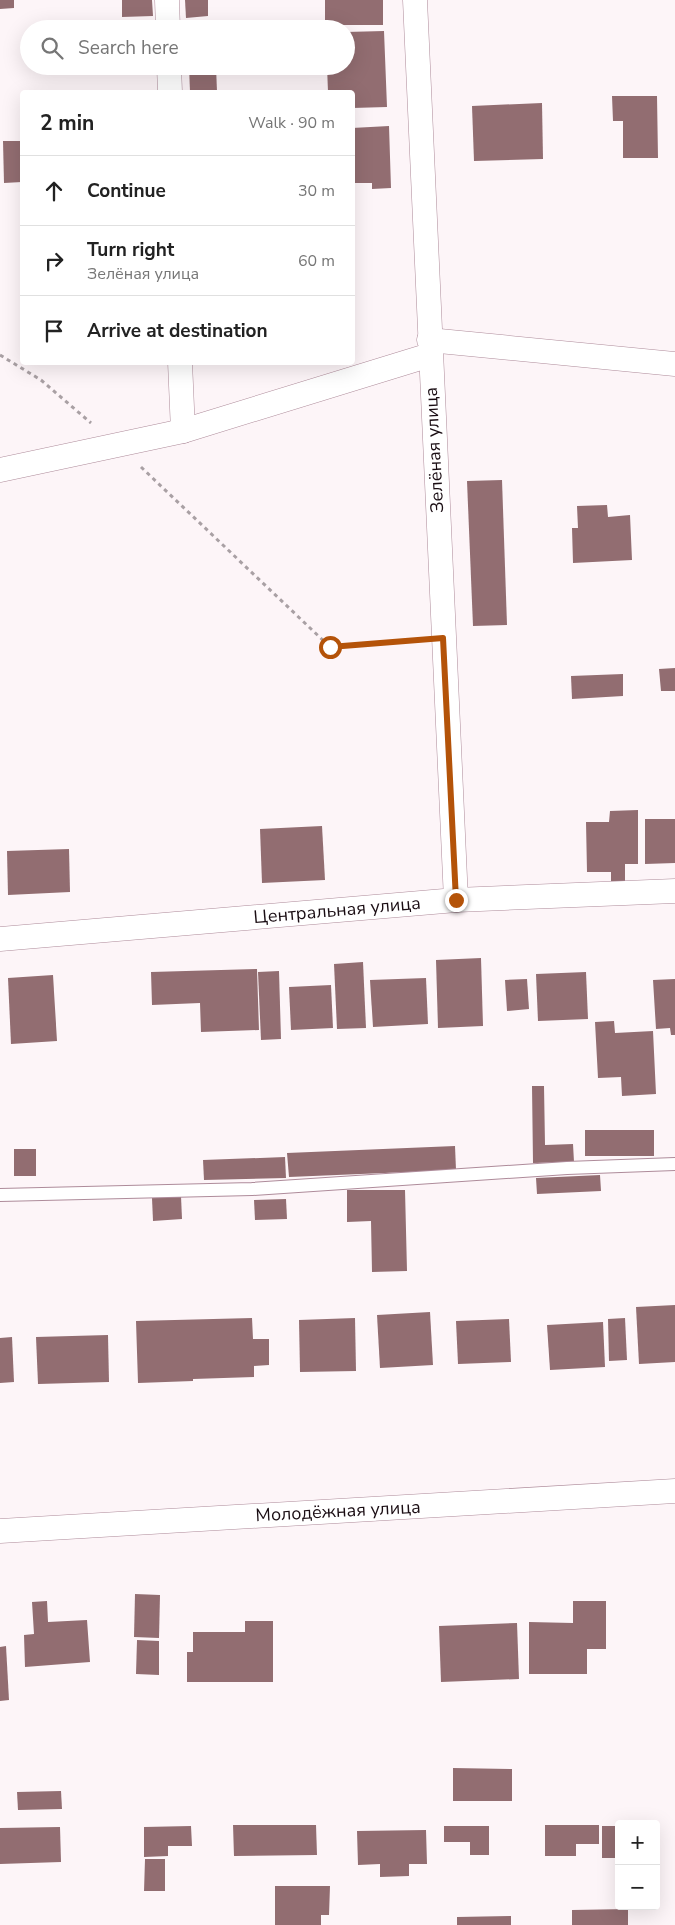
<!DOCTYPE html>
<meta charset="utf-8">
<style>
:root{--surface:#fff;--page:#f2f2f2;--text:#222;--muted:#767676;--line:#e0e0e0}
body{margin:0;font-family:"Nunito Sans",sans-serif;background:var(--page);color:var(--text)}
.controls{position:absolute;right:15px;bottom:15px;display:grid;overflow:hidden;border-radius:5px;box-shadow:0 5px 20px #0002}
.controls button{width:45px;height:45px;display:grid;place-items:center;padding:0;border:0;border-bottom:1px solid var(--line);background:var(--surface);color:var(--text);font:25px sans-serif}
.stop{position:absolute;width:15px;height:15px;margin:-11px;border:4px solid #b45309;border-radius:50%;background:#fff}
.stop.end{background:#b45309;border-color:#fff;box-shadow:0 1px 5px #0008}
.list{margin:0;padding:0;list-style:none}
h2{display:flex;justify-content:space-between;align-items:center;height:65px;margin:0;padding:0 20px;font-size:21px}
h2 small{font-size:16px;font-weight:400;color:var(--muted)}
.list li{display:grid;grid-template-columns:32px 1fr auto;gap:15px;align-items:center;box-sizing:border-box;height:70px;padding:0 20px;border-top:1px solid var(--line)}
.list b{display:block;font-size:19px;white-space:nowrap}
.list p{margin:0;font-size:16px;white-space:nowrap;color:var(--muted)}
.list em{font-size:16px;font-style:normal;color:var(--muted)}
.icon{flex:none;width:28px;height:28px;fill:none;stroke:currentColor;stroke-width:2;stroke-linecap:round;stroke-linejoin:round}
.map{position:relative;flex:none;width:675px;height:1925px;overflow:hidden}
.search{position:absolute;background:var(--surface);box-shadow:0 5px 20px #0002;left:20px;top:20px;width:335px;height:55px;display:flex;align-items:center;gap:12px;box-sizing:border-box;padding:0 18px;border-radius:28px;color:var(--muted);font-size:19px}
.panel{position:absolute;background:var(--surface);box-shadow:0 5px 20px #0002;left:20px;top:90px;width:335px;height:275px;border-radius:5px}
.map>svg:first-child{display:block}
</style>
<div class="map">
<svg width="675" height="1925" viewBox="0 0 675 1925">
<rect width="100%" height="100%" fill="#fdf5f8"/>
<g fill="#926d71">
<path d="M0,0h14v8l-14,1z"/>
<path d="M122,0h30l1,16 -31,1z"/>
<path d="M185,0h23v16l-22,2z"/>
<rect x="325" y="0" width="58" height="25"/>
<path d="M384,31l3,76 -35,1v-16h-24l-1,-26h19v-34z"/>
<path d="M189,66h27l1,26h-27z"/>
<path d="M612,96h45l1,62h-35v-37h-10z"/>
<path d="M542,103l1,56 -69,2 -2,-55z"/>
<path d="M389,126l2,62 -19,1v-6h-19l-1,-55z"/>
<path d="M3,141h19v41l-18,1z"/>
<path d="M502,480l5,145 -34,1 -6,-145z"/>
<path d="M607,505l1,12 22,-2 2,45 -59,3 -1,-35h6l-1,-22z"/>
<path d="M675,668v23h-14l-2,-22z"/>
<path d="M623,674v22l-51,3 -1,-23z"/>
<path d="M638,810v54h-13v18h-14v-10h-24l-1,-50h23l1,-11z"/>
<path d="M645,819h30v44l-30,1z"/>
<path d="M322,826l3,54 -63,3 -2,-54z"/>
<path d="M69,849l1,43 -62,3 -1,-44z"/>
<path d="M481,958l2,68 -45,2 -2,-68z"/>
<path d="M363,962l3,66 -29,1 -3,-65z"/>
<path d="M257,969l2,61 -58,2 -1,-29 -48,2 -1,-33z"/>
<path d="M279,971l2,68 -20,1 -3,-68z"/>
<path d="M586,972l2,47 -50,2 -2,-47z"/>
<path d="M53,975l4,66 -46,3 -3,-66z"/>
<path d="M426,978l2,46 -55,3 -3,-47z"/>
<path d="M527,979l2,30 -22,2 -2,-31z"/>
<path d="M675,979v56h-4l-1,-7 -14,1 -3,-49z"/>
<path d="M331,985l2,43 -42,2 -2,-43z"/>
<path d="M614,1021l1,12 38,-2 3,63 -34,2 -1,-19 -23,1 -3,-56z"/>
<path d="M532,1086h12l1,59 28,-1 1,18 -41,1z"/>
<rect x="585" y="1130" width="69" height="26"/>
<path d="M455,1146l1,24 -167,7 -2,-24z"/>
<rect x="14" y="1149" width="22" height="27"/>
<path d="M285,1157l1,21 -82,2 -1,-20z"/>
<path d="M600,1175l1,16 -64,3 -1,-16z"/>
<path d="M347,1190h58l2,81 -35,1 -1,-51 -24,1z"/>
<path d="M181,1196l1,23 -29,2 -1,-23z"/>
<path d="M286,1199l1,20 -32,1 -1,-20z"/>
<path d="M675,1305v57l-36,2 -3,-57z"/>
<path d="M430,1312l3,53 -53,3 -3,-53z"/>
<path d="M252,1318l1,21h16v26l-15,1v11l-61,2v2l-55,2 -2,-62z"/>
<path d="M355,1318l1,53 -56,1 -1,-52z"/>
<path d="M625,1318l2,42 -18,1 -1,-42z"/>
<path d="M509,1319l2,43 -53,2 -2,-43z"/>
<path d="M603,1322l2,45 -55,3 -3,-45z"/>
<path d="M108,1335l1,47 -71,2 -2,-47z"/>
<path d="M12,1337l2,45 -14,1v-45z"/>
<path d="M135,1594l25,1 -1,43 -25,-1z"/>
<path d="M47,1601l1,21 39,-2 3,42 -65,5 -1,-32 10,-1 -2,-32z"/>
<path d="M573,1601h33v48h-19v25h-58v-52l44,1z"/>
<path d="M245,1621h28v61h-86v-30h6v-20h52z"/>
<path d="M517,1623l2,56 -78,3 -2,-56z"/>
<path d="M137,1640l22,1v34l-23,-1z"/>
<path d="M6,1646l3,54 -9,1v-54z"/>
<path d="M453,1768l59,1v32h-59z"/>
<path d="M61,1791l1,18 -44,1 -1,-18z"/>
<path d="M233,1825h83l1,30 -83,1z"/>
<path d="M545,1825h54v19h-23v12h-31z"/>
<path d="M191,1826l1,20h-24v10l-24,1v-30z"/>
<path d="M444,1826h45v29h-19v-13h-26z"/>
<rect x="602" y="1826" width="17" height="32"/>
<path d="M60,1827l1,35 -61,2v-36z"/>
<path d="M426,1830l1,34h-18v12l-29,1v-13l-22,1 -1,-34z"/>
<path d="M145,1859h20v32h-21z"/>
<path d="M275,1886h55l-1,29h-8v10h-46z"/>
<path d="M628,1909v16h-56v-15z"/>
<path d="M511,1916v9h-54v-8z"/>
</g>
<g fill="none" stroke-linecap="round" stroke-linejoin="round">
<defs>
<path id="lane" d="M0,1195l252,-6 315,-21 108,-4"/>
<g id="street">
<path d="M167,0l1,29"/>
<path d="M415,0l41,900"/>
<path d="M169,66l1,26"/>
<path d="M429,340l246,24"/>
<path d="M180,362l3,69"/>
<path d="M0,470l183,-39 247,-76"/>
<path d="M0,939l456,-39 219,-9"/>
<path d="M0,1531l675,-40"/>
</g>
</defs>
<use href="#lane" stroke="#ae8b9a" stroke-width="14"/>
<use href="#street" stroke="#ae8b9a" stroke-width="25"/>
<g stroke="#a9a0a4" stroke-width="3" stroke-dasharray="4 4" stroke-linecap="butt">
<path d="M0,355l41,25 50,43"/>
<path d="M141,467l189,180 88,-7"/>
</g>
<use href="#lane" stroke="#fff" stroke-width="12"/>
<use href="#street" stroke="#fff" stroke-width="24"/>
</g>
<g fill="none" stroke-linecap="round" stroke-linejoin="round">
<path stroke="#b45309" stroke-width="6" d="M330,647l113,-9 13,262"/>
</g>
<g text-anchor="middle" stroke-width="4.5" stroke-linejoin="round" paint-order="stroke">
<g font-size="18" fill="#1a0d13" stroke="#fff">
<text transform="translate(434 450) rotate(-93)" y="6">Зелёная улица</text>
<text transform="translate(337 910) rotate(-5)" y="6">Центральная улица</text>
<text transform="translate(338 1511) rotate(-3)" y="6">Молодёжная улица</text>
</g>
</g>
</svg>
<div class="controls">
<button>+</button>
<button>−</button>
</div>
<div class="stop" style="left:330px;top:647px"></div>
<div class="stop end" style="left:456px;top:900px"></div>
<div class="search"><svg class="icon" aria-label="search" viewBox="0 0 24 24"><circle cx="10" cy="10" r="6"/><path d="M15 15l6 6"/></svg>Search here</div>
<section class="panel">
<h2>2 min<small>Walk · 90 m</small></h2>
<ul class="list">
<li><svg class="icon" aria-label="ahead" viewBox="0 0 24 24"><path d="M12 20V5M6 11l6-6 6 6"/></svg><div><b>Continue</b></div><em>30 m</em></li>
<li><svg class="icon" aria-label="right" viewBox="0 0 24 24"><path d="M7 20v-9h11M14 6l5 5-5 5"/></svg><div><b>Turn right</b><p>Зелёная улица</p></div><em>60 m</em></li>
<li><svg class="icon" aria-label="arrive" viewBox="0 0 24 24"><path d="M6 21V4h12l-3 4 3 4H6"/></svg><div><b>Arrive at destination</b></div></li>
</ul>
</section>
</div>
